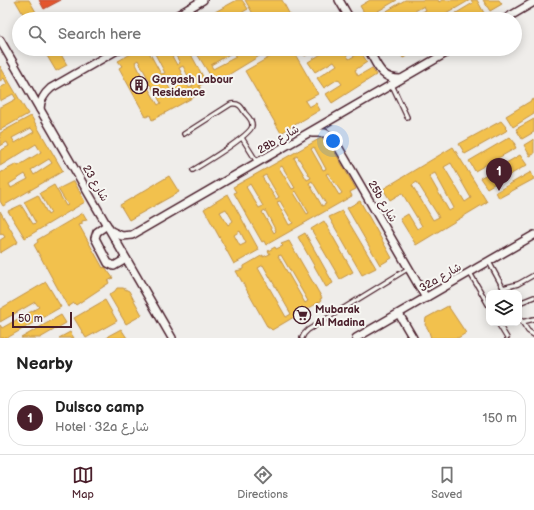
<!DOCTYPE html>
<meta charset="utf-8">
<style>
:root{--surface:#fff;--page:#f6f6f6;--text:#222;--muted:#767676;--line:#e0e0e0;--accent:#4a1f2b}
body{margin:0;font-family:"Balsamiq Sans","Playpen Sans Arabic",sans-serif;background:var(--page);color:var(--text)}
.controls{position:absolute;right:12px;bottom:12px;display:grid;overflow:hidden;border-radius:8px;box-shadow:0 2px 10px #0003}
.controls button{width:36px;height:36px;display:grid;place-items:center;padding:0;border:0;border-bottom:1px solid var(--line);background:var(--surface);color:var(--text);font:20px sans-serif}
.scale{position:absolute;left:12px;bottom:10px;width:60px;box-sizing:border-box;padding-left:4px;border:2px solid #4a1f2b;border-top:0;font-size:11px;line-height:14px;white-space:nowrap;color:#4a1f2b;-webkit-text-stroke:3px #f6f6f2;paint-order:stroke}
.you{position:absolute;left:333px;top:141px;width:14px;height:14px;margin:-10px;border:3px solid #fff;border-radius:50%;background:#1a73e8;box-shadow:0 0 0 6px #1a73e833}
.badge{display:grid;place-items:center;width:26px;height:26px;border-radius:50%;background:var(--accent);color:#fff;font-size:13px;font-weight:700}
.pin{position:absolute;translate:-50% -33px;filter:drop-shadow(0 1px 2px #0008)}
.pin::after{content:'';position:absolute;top:21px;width:14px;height:12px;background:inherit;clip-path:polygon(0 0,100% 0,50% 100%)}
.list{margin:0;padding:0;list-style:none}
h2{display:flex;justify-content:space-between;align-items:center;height:52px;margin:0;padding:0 16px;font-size:17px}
h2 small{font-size:13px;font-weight:400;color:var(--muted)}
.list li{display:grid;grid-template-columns:26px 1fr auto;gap:12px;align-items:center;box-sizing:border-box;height:56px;margin:0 8px 8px;padding:0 8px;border:1px solid var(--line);border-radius:16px}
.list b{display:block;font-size:15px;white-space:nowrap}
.list p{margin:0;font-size:13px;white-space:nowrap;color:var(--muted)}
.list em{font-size:13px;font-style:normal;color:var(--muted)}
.icon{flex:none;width:22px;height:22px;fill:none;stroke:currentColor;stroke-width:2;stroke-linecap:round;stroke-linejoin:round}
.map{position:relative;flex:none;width:534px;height:338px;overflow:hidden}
.search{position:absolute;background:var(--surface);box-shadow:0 2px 10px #0003;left:12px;right:12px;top:12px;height:44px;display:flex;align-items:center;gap:10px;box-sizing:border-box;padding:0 14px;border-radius:22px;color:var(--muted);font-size:15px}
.sheet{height:116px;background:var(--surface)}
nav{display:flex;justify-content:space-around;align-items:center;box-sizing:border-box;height:56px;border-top:1px solid var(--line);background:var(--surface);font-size:11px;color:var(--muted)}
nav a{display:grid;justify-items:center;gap:2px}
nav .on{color:var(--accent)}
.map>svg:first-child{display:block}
</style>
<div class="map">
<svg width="534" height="338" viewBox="0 0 534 338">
<rect width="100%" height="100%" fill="#efedea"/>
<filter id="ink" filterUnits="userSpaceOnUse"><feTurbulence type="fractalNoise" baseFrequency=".025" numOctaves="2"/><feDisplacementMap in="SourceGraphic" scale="8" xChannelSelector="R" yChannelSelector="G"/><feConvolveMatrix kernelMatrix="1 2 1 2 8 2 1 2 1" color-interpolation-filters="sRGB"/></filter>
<g filter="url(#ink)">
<g fill="#f2c14e" stroke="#c09044" fill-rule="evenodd">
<path d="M15,0h14l11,19h-14z"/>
<path d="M237,0h5l6,9 -17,10h-29z"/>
<path d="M245,0h37l10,19h-36z"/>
<path d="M370,0h27l-24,14 2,4 30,-18h33l1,2 3,-2h28l-24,14 2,4 25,-15 -2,-3h6l7,13 -11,6h-64l17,-9 -2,-4 -23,13h-33l-8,-13z"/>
<path d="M483,0h16l3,4 -12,7z"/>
<path d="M251,13l4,6h-14z"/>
<path d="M43,49h15l9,16 -11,6z"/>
<path d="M140,49h28l9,16 3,-2 -8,-14h16l18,33 -7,4 4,6 -51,28 -2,-5 -4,2 -27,-49 3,-2 -4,-5zM153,50l12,23 -4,1 -12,-22zM138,60l12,22 -4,2 -11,-22zM183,66l10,20 -4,2 -10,-20zM166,76l11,19 -3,1 -11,-19zM150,84l11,19 -3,2 -11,-19z"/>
<path d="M194,49h77l-56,34zM233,52l3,5 -23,12 -2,-4z"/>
<path d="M284,49h8l26,45 -13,7 4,6 7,-4 4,7 -39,23 -36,-62z"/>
<path d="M300,49h16l-11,7z"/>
<path d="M321,49h34l-9,5 3,5 12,-7 6,10 -12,8 3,6 14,-8 4,7 -44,28 -6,-9 16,-10 -4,-5 -14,9 -7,-10 20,-13 -3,-4 -19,11 -7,-10 15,-9z"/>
<path d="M387,49h33l-17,9 -4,-7 -8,4z"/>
<path d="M0,66l28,48 -28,16v-24l1,1 15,-8 -3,-5 -13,7v-13l7,-4 -3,-6 -4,3z"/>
<path d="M534,99v15l-21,13 -7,-11z"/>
<path d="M31,116l32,55 -60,35 -3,-5v-28l17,-9 1,2 23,-14 -5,-8 -36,22v-15l9,-5 -2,-4 -7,4v-13zM31,128l3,4 -19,11 -3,-5zM49,159l3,4 -18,12 -3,-5zM25,174l3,5 -17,9 -2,-4z"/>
<path d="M534,119v13l-12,7 -6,-10z"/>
<path d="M501,121l5,6 -1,1 2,2 -1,1 -41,23 -6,-10z"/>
<path d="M510,137l6,7h-2l2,4 -41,23 -6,-10z"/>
<path d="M321,138l8,4 27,47 -6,3 2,4 -86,49 -2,-4 -2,1 -28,-49 2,-1 -3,-5zM314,147l12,22 -3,1 -12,-21zM297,156l14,22 -4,2 -13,-22zM282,166l13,22 -3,1 -13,-21zM328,173l14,20 -3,2 -13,-21zM266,175l13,22 -3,2 -14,-22zM312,181l14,23 -4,2 -13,-23zM250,184l13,22 -4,2 -13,-21zM296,191l13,22 -2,1 -13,-21zM280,201l13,22 -4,2 -12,-23zM265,210l11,21 -2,2 -12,-21z"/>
<path d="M534,139v15l-4,2 -6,-11z"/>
<path d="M453,147l34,55 -71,43 -16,-26 8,-5 9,15 5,-3 -20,-33 -12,7 -7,-11zM451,163l20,35 -6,4 -21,-35zM435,173l19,35 -5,3 -20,-35zM417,182l22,35 -6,3 -21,-35z"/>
<path d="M520,155l7,10 -40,23 -7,-10z"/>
<path d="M531,172l3,7 -35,19 -3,-6z"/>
<path d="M169,176l10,16 -50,28 -9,-15z"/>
<path d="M74,181l11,21 -60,36 -17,-27 13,-6 12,19 3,-1 -12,-21 14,-7 10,20 3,-2 -11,-20 14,-8 12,21 2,-1 -10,-16z"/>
<path d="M228,194l31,56 -25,14 -30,-55zM226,209l7,12 -5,4 -8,-13zM240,231l6,12 -6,3 -6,-11z"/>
<path d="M360,201l32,57 -12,7 -33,-57z"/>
<path d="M0,211l18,31 -18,11v-13l5,-3 -3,-4 -2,1z"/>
<path d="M342,211l34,57 -14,7 -33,-58z"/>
<path d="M83,213l4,7 -5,1v3l-3,1 24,43 2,-1 8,11 -5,3 1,2 -33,22 -2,-2 -6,4 -34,-62 4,-3 -1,-2z"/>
<path d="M324,221l29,51 -13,7 -29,-50z"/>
<path d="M305,233l28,50 -7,4 -28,-50z"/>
<path d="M289,241l33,57 -2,1 1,2 -49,29 -2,-2h-2l-32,-57 8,-2v-3l19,-11v2l7,-3 -2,-3 7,-4 1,2 7,-3 -2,-2zM281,255l27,46 -3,2 -27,-47zM263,265l28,49 -5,3 -28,-49z"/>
<path d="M46,282l15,25 -54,31h-7v-13l2,3 37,-21 -4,-5 -35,20v-13z"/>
<path d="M117,288h6l6,3 13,24 -16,9 -17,-29 6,-4z"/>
<path d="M105,300l12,21 -31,17 -12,-20z"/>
<path d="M448,306l18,27 -8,5h-27l-3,-9 -3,-4 1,-7z"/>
<path d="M61,315l5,8 -26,15h-19z"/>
<path d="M121,329l6,9h-20l1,-2z"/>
<path d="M70,332l4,6h-15z"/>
</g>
<path fill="#e4572e" stroke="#b6462d" d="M39,0h22l-17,9z"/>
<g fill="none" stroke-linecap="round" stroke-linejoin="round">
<defs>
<g id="service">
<path d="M392,85l15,32"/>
<path d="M184,134l47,-30c8,-1 10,2 14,9 3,3 8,9 7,13 -1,9 -49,38 -59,44"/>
<path d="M242,138l15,24"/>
<path d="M489,262l17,31"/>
<path d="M470,273l19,33"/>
<path d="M503,288l15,-4 16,-9"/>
<path d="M519,303l15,-6"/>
<path d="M519,317l9,14 6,4"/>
<path d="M522,322l12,-3"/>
<path d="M498,323l9,15"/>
<path d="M302,338l2,-4 4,-4 101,-62"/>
</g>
<g id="minor">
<path d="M339,0l11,19"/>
<path d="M171,19l32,-19"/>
<path d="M505,19l29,-17"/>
<path d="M0,40l172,298"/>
<path d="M368,49c9,15 12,30 32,30"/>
<path d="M40,109c0,-9 4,-15 11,-21l68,-39"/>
<path d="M312,133h13l8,5 93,160"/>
<path d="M107,225l-10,7 -2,6 13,25 6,3 12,-7"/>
<path d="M111,231l11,5 10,-1 321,-186"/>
<path d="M399,314l14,24"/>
<path d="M356,338l178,-103"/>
</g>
</defs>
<use href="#service" stroke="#4a1f2b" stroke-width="6"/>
<use href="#minor" stroke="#4a1f2b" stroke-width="10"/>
<use href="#service" stroke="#f6f6f2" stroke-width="3.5"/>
<use href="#minor" stroke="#f6f6f2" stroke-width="7"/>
</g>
</g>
<defs>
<symbol id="building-ring" viewBox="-11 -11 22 22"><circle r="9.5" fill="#f6f6f2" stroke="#4a1f2b" stroke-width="1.5"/><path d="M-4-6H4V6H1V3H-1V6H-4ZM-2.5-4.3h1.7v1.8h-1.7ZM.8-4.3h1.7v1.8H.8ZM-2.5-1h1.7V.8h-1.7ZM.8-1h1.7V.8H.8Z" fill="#4a1f2b"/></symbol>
<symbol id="supermarket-ring" viewBox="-11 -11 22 22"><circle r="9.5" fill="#f6f6f2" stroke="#4a1f2b" stroke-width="1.5"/><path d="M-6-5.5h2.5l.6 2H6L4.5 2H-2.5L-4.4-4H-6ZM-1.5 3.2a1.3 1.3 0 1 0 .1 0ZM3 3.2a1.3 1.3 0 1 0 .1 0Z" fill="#4a1f2b"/></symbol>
</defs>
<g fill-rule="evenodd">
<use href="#building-ring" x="129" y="75" width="20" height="20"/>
<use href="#supermarket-ring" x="292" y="305" width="20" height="20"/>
</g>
<g text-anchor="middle" stroke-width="4" stroke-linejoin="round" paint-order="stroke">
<g font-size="11" font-weight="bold" fill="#4a1f2b" stroke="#f6f6f2" text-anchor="start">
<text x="152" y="83">Gargash Labour<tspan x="152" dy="13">Residence</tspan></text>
<text x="315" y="313">Mubarak<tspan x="315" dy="13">Al Madina</tspan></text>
</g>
<g font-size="11" fill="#4a1f2b" stroke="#f6f6f2">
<text transform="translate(278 139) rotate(-30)" y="4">28b شارع</text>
<text transform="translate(96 183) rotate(60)" y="4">شارع 23</text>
<text transform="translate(383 201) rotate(60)" y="4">25b شارع</text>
<text transform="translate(440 277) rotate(-30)" y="4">32a شارع</text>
</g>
</g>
</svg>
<div class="controls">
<button><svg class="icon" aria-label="layers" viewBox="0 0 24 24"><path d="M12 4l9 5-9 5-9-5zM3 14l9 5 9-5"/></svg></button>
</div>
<div class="scale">50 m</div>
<div class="you"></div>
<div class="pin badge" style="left:499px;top:191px">1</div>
<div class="search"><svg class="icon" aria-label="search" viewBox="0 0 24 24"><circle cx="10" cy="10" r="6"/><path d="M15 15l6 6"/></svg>Search here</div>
</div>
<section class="sheet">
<h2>Nearby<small></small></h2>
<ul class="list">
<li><span class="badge">1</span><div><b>Dulsco camp</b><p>Hotel · 32a شارع</p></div><em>150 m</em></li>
</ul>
</section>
<nav>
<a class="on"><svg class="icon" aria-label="map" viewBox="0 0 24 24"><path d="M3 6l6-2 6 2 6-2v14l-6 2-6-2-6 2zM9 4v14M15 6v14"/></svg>Map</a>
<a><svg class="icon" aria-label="directions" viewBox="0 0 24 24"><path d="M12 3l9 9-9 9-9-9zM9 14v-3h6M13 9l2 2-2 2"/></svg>Directions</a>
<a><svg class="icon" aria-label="saved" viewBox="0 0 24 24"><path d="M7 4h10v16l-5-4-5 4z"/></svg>Saved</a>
</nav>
